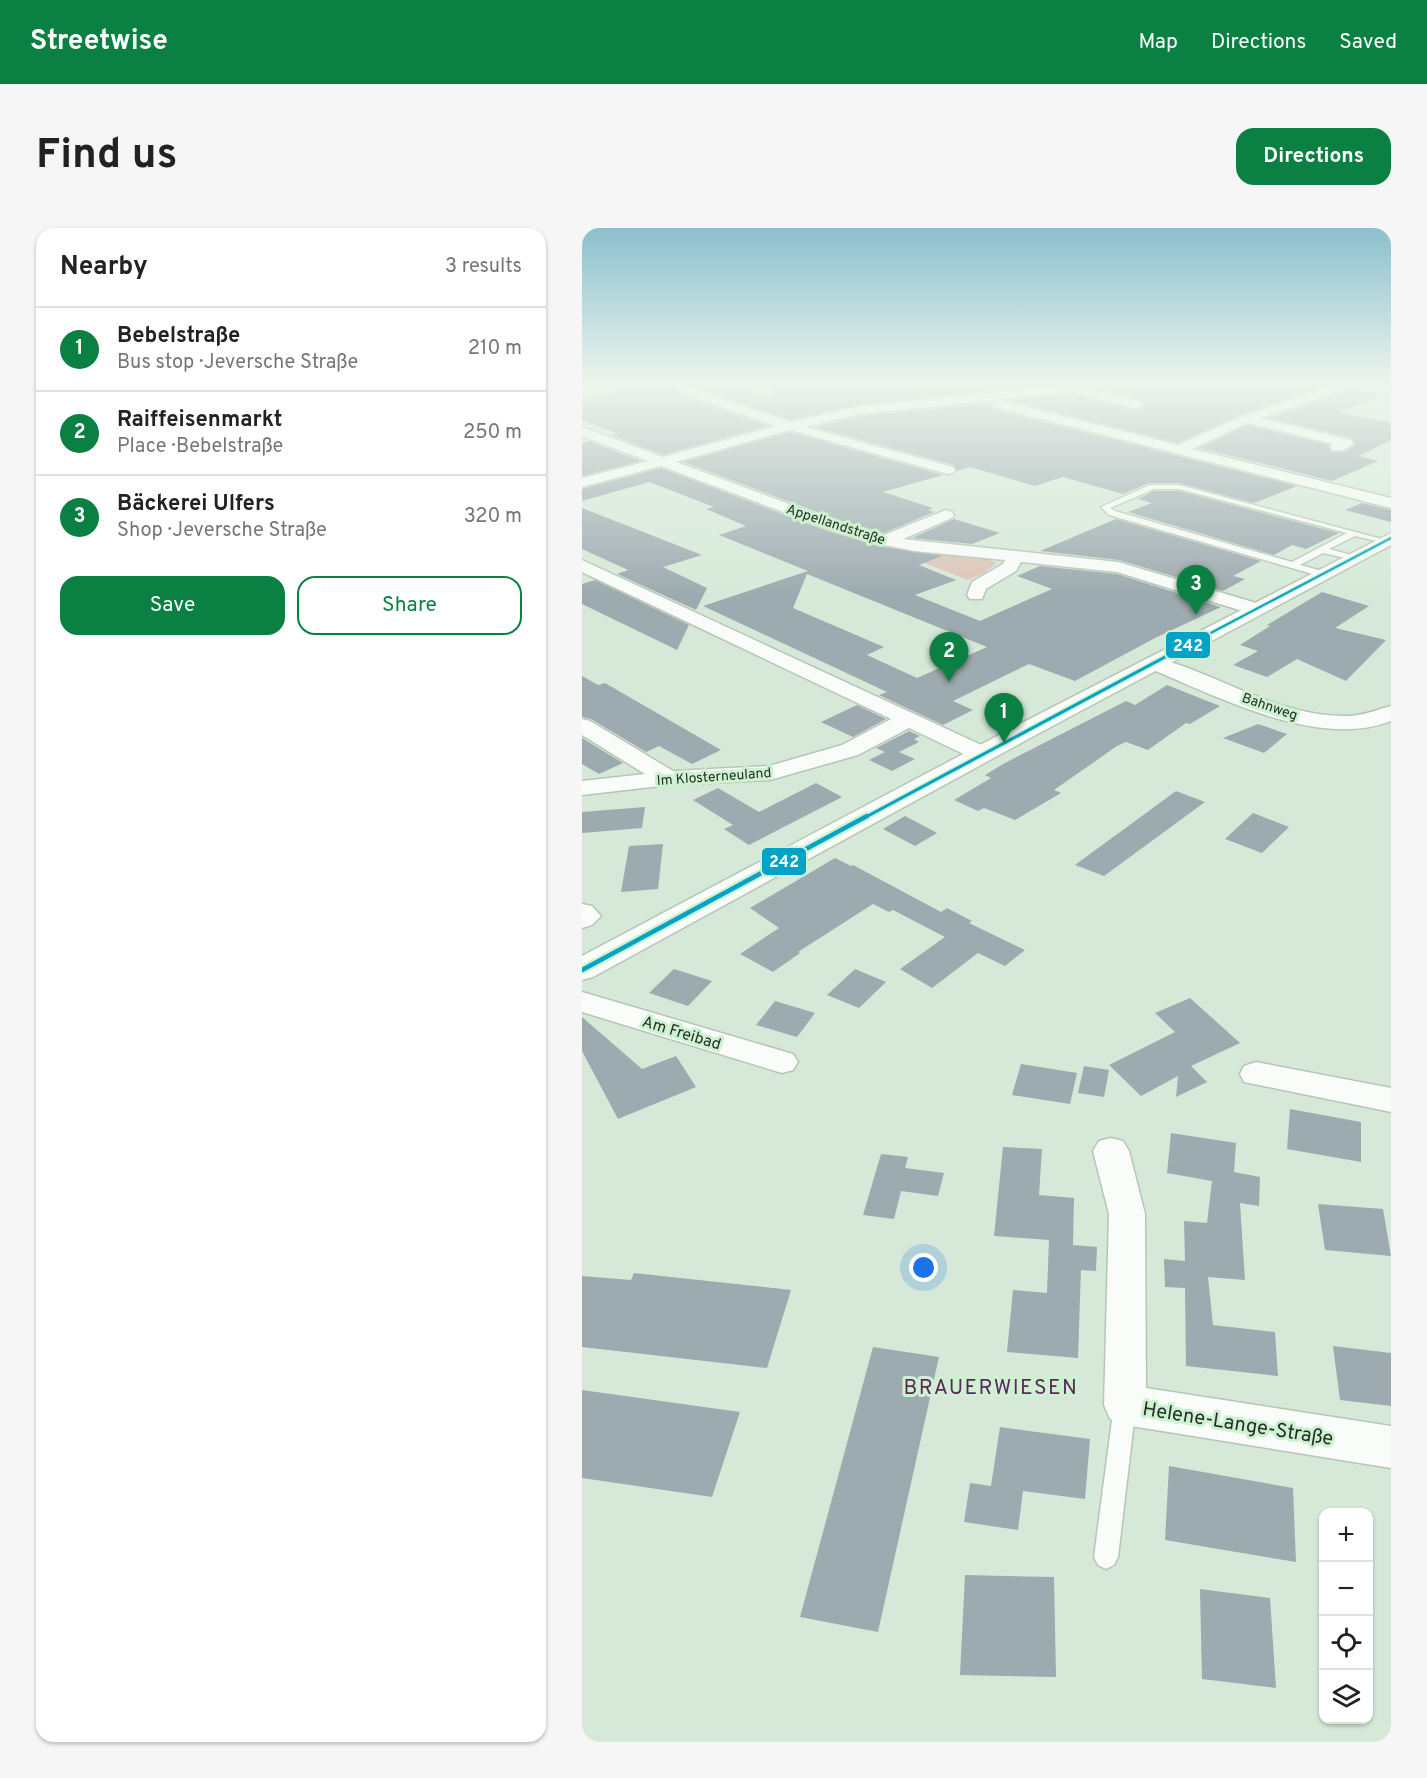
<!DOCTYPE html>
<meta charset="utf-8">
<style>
:root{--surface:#fff;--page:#f6f6f6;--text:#222;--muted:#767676;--line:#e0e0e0;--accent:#0b8043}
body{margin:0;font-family:Overpass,sans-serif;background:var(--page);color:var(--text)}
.controls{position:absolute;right:18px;bottom:18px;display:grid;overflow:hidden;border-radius:12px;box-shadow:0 2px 4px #0004}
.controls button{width:54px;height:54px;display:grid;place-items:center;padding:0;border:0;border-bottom:2px solid var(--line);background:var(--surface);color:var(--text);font:30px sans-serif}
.you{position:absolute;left:342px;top:1040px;width:21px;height:21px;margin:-15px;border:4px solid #fff;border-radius:50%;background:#1a73e8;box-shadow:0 0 0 9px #1a73e833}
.badge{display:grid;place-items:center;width:39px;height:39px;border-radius:50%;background:var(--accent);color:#fff;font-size:20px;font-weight:700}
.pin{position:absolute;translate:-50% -50px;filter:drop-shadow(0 2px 3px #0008)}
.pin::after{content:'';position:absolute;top:32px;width:21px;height:18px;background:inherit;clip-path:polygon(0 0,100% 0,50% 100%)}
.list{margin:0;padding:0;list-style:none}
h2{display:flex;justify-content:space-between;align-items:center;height:78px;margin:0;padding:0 24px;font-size:26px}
h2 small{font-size:20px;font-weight:400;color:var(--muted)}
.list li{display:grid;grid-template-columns:39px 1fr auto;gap:18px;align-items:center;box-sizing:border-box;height:84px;padding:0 24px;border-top:2px solid var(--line)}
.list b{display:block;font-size:22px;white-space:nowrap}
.list p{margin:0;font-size:20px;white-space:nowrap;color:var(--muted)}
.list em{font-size:20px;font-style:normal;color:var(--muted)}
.actions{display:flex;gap:12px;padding:18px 24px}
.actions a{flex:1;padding:14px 0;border:2px solid var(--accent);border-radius:18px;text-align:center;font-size:21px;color:var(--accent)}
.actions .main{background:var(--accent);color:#fff}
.icon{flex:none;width:33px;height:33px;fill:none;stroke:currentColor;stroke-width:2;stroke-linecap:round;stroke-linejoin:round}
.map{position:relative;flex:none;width:809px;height:1514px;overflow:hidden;border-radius:18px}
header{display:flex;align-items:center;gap:36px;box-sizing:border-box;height:84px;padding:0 30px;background:var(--accent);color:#fff}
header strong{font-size:28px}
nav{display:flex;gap:33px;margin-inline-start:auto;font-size:21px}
.intro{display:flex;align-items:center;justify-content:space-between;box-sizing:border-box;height:144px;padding:0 36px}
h1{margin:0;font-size:42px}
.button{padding:15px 27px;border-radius:18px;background:var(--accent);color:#fff;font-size:21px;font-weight:700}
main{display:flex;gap:36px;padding:0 36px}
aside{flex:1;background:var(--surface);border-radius:18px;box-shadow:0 2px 4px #0004}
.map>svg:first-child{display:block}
</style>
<header>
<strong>Streetwise</strong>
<nav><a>Map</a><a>Directions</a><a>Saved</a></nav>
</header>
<div class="intro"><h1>Find us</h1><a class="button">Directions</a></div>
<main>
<aside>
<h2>Nearby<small>3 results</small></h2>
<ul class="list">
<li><span class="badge">1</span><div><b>Bebelstraße</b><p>Bus stop · Jeversche Straße</p></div><em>210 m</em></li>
<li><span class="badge">2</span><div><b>Raiffeisenmarkt</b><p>Place · Bebelstraße</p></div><em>250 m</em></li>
<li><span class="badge">3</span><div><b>Bäckerei Ulfers</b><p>Shop · Jeversche Straße</p></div><em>320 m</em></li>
</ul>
<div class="actions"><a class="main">Save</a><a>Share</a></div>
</aside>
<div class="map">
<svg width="809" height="1514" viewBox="0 0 809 1514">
<rect width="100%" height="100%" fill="#d6e9d8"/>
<path fill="#ddc4b8" d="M347,323l49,5 19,7 -13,10 -16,7 -56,-22z"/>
<g fill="#9daaaf" fill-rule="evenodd">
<path d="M71,156h10l37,18 68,24 -105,29 -52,-20 7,-1 -36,-14v-20z"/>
<path d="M106,156h33l51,15 2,-15h283l-198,20 -68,16z"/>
<path d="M526,156h221l-87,30 -64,29 -167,-42 63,-7 62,17 9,-6 -3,-5 -42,-11z"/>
<path d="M769,161l31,7 -43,16 52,11v17l-32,16 19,5 -46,20 -133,-33 49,-23 81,20 3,7h12l11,-7 -3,-7 -83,-20z"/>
<path d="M408,175l3,6 304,77 -43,17 -75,-20h-30l-26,11 -60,-17 -28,9 -65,-19 -13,4 -3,-6 -140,-38 45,-11z"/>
<path d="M208,204l153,43 -60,17 50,16 -5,2 6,2 -50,21 -48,-14 -153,-57z"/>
<path d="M7,213l52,20 -59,15v-33z"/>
<path d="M79,240l161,61 56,17 64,10 -23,9 37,15 -41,15 65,26 72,-32 -35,-13 23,-10 77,8 104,33 -66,31 -80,43 -46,-17 -76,37 20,9 -30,15 -64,-30 8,-3 -184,-86 105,-35 -89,-36 27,-9 -40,-17 8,-2 -65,-25 -67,19v-12zM225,346l180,73 -70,31 -50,-23 17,-8 -91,-39z"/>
<path d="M572,263h25l160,42 -33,16 -14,-4 -18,10 -146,-43 24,-9 -14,-4z"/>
<path d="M780,275l29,7v12l-46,-12z"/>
<path d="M0,280l120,47 -39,12 44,21 -11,22 -79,-36 11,-4 -46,-21z"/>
<path d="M372,291l46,14 -28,11 -60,-6z"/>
<path d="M534,291l145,42 -28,15 12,3 -22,12 -104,-31 -79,-9z"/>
<path d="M13,352l94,45 -12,25 -95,-46v-20z"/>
<path d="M740,364l47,14 -34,22 51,12 -40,41 -49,-22 -30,18 -34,-12 25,-14 -18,-6 30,-19 -3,-1z"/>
<path d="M0,448l16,9 7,-2 116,67 -29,14 -33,-18 -13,6 -55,-33 -9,-2z"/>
<path d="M585,457l53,21 -30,18 -4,-1 -38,27 -22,-8 -9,4 -63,44 7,3 -46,27 -31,-12 -6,3 -24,-11 37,-22 -6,-3 18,-11 123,-63 9,4z"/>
<path d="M275,477l29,14 -33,18 -32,-15z"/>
<path d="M676,496l29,10 -23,19 -41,-15z"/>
<path d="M327,503l11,5 -6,3 5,3 -20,10 16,7 -23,12 -23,-11 16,-8 -9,-4z"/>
<path d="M0,510l41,25 -24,11 -17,-10z"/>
<path d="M234,555l26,14 -93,48 -25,-16 9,-4 -40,-25 25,-12 41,24z"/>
<path d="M594,563l29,11 -101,74 -29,-11z"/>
<path d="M63,579l-3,21 -60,5v-21z"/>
<path d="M671,585l36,14 -27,26 -37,-14z"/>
<path d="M323,588l32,17 -22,13 -32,-17z"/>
<path d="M81,616l-5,45 -37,3 8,-46z"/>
<path d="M253,630l16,8 2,-1 88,47 6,-4 25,13 -3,2 56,27 -20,16 -27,-13 -46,35 -32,-19 45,-32 -52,-27 -4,2 -16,-8 -75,48 2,1 -27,19 -33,-18 39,-26 -29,-20z"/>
<path d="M92,741l38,12 -24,25 -39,-13z"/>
<path d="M273,741l31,13 -27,26 -32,-13z"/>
<path d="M608,770l50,45 -49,23 16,16 -31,15 2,-21 -37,20 -32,-31 66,-33 -20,-19z"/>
<path d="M193,773l40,12 -18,24 -41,-12z"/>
<path d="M0,789l60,52 34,-13 20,31 -78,32 -36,-68z"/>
<path d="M439,836l56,9 -7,31 -58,-9z"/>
<path d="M502,838l25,4 -5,27 -26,-4z"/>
<path d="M708,881l71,13v40l-74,-13z"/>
<path d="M589,905l65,10 -2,29 26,5 -1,29 -19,-3 5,77 -37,-3 5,48 62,7 3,44 -92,-10 -1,-78 -20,-1 -1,-28 21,2 -1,-40 23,2 5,-42 -45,-8z"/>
<path d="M421,919l39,2 -3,46 35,3 -1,47 24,2 -1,24 -15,-1 -3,88 -71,-6 6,-62 34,3 2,-53 -55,-4z"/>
<path d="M299,926l27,3 -3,11 39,5 -6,23 -37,-5 -7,28 -31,-4z"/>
<path d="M736,976l65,5 8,47 -66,-6z"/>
<path d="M52,1045l157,17 -24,78 -185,-21v-71l49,4z"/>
<path d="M751,1118l58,7v53l-51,-6z"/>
<path d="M291,1119l66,10 -61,275 -78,-15z"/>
<path d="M0,1162l158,22 -28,85 -130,-19z"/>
<path d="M418,1199l90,12 -5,60 -62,-8 -5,39 -54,-8 6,-39 21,3z"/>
<path d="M587,1238l124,22 3,74 -131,-22z"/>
<path d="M383,1347l89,2 2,100 -96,-2z"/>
<path d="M618,1361l70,9 6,90 -74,-9z"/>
</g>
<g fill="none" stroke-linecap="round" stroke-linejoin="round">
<defs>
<g id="service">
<path d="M568,257h29l210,56 -4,2 -30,-7 -26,13 26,7v4l-32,-7 -23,12 26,7 1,2 -4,3 -214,-62 -8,-8zM572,261h25l168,44 -55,29 -177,-51 -5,-3z"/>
<path d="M543,1167l8,3 3,7 -18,152 -4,8 -8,4 -8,-4 -4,-8 20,-152 3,-7z"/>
</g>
<g id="minor">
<path d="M83,156h16l110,38 68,-16 220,-22h27l-2,2 -14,3 51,13 2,3 -6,4 -63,-17 -76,8 180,45 65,-29 93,-32h37l18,3v8l-40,-8 -90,31 90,22 2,3c-5,6 -14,9 -21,7l-2,-3 3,-3 -85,-21 -56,26 199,49v10l-397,-101 -2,-3 6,-4 -139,14 -54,13 148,40 2,3 -2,3 -5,1 -158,-44 -114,32 159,59 49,14 62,-25 6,2 2,3 -2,3 -49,21 215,23 145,43 2,4 -2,4h-14l-132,-41 -96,-10 -5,9 -30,18 -4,10h-12l-3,-4 5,-13 31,-18 2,-4 -91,-9 -35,-7 -56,-17 -162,-61 -79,21v-9l66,-17 -66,-25v-9l81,30 113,-31 -75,-26z"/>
<path d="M0,332l408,189 3,5 -3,5 -8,2 -8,-2 -65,-31 -51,27 -88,25 -101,5 -87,10v-14l63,-7 -63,-39v-16l8,2 83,50 96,-5 73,-21 49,-26 -309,-147z"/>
<path d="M571,429c65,16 124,60 193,59 17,0 30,-6 45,-10v15c-74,29 -176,-26 -245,-54l-3,-4 3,-4z"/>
<path d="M0,676l10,2 9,10 -9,9 -10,3z"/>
<path d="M0,764l211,62 5,8 -5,8 -11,3 -200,-61z"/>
<path d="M674,834l135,26v24l-147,-30 -4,-8 4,-8z"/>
<path d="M529,910l12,3 6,10 16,63 1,174 245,38v42l-266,-43 -15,-6 -6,-14 5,-191 -16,-63 6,-10z"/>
</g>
<path id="tertiary" d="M809,305v12l-359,192 -439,240 -11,3v-24l432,-229z"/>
</defs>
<use href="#service" stroke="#b6c5b7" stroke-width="3"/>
<use href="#minor" stroke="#b6c5b7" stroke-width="3"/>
<use href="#tertiary" stroke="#b6c5b7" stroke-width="3"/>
<use href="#service" fill="#f9fcf9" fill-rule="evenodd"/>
<use href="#minor" fill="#f9fcf9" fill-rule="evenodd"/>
<use href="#tertiary" fill="#f9fcf9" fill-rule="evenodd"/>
<defs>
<path id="bus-1-far2" d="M623,408l186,-98"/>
<path id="bus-1-far1" d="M282,590l344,-184"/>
<path id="bus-1" d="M0,742l285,-154"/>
</defs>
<use href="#bus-1-far2" stroke="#cef1d2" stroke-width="4.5"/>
<use href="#bus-1-far1" stroke="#cef1d2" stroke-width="6"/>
<use href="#bus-1" stroke="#cef1d2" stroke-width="9"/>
<use href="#bus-1-far2" stroke="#02a3c6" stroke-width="2"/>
<use href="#bus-1-far1" stroke="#02a3c6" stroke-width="3"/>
<use href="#bus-1" stroke="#02a3c6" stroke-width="4.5"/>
</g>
<linearGradient id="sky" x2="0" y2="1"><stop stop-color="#8ac0cd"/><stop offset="0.42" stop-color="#edf5ed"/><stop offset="1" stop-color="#edf5ed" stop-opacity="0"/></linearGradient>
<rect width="809" height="368" fill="url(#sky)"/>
<g text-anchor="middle" stroke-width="6" stroke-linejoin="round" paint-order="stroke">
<g font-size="14" fill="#243125" stroke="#cef1d2">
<text transform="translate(254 296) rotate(18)" y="5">Appellandstraße</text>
<text transform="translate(688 478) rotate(19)" y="5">Bahnweg</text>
<text transform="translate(132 548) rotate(-4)" y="5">Im Klosterneuland</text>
</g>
<g font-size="16" fill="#243125" stroke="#cef1d2">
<text transform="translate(100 804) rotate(17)" y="6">Am Freibad</text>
</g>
<g font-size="20" fill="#243125" stroke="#cef1d2">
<text transform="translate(656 1195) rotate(9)" y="7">Helene-Lange-Straße</text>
</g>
<g font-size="21" letter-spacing="1.5" fill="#5a2859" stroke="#cef1d2">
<text x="409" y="1166">BRAUERWIESEN</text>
</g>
</g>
<g stroke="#cef1d2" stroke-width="2">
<rect x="583" y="403" width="46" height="28" rx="6" fill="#02a3c6"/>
<rect x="179" y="619" width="46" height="29" rx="6" fill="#02a3c6"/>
</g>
<g font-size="16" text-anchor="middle" font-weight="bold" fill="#fff">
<text x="606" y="423">242</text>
<text x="202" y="639">242</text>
</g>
</svg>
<div class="controls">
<button>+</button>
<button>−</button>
<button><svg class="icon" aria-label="locate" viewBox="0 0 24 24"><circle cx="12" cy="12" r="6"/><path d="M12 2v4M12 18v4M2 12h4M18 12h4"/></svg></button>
<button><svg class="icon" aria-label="layers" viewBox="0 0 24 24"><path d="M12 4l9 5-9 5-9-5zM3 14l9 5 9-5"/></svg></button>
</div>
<div class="you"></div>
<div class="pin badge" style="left:422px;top:515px">1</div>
<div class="pin badge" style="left:367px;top:454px">2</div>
<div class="pin badge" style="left:614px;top:387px">3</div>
</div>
</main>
